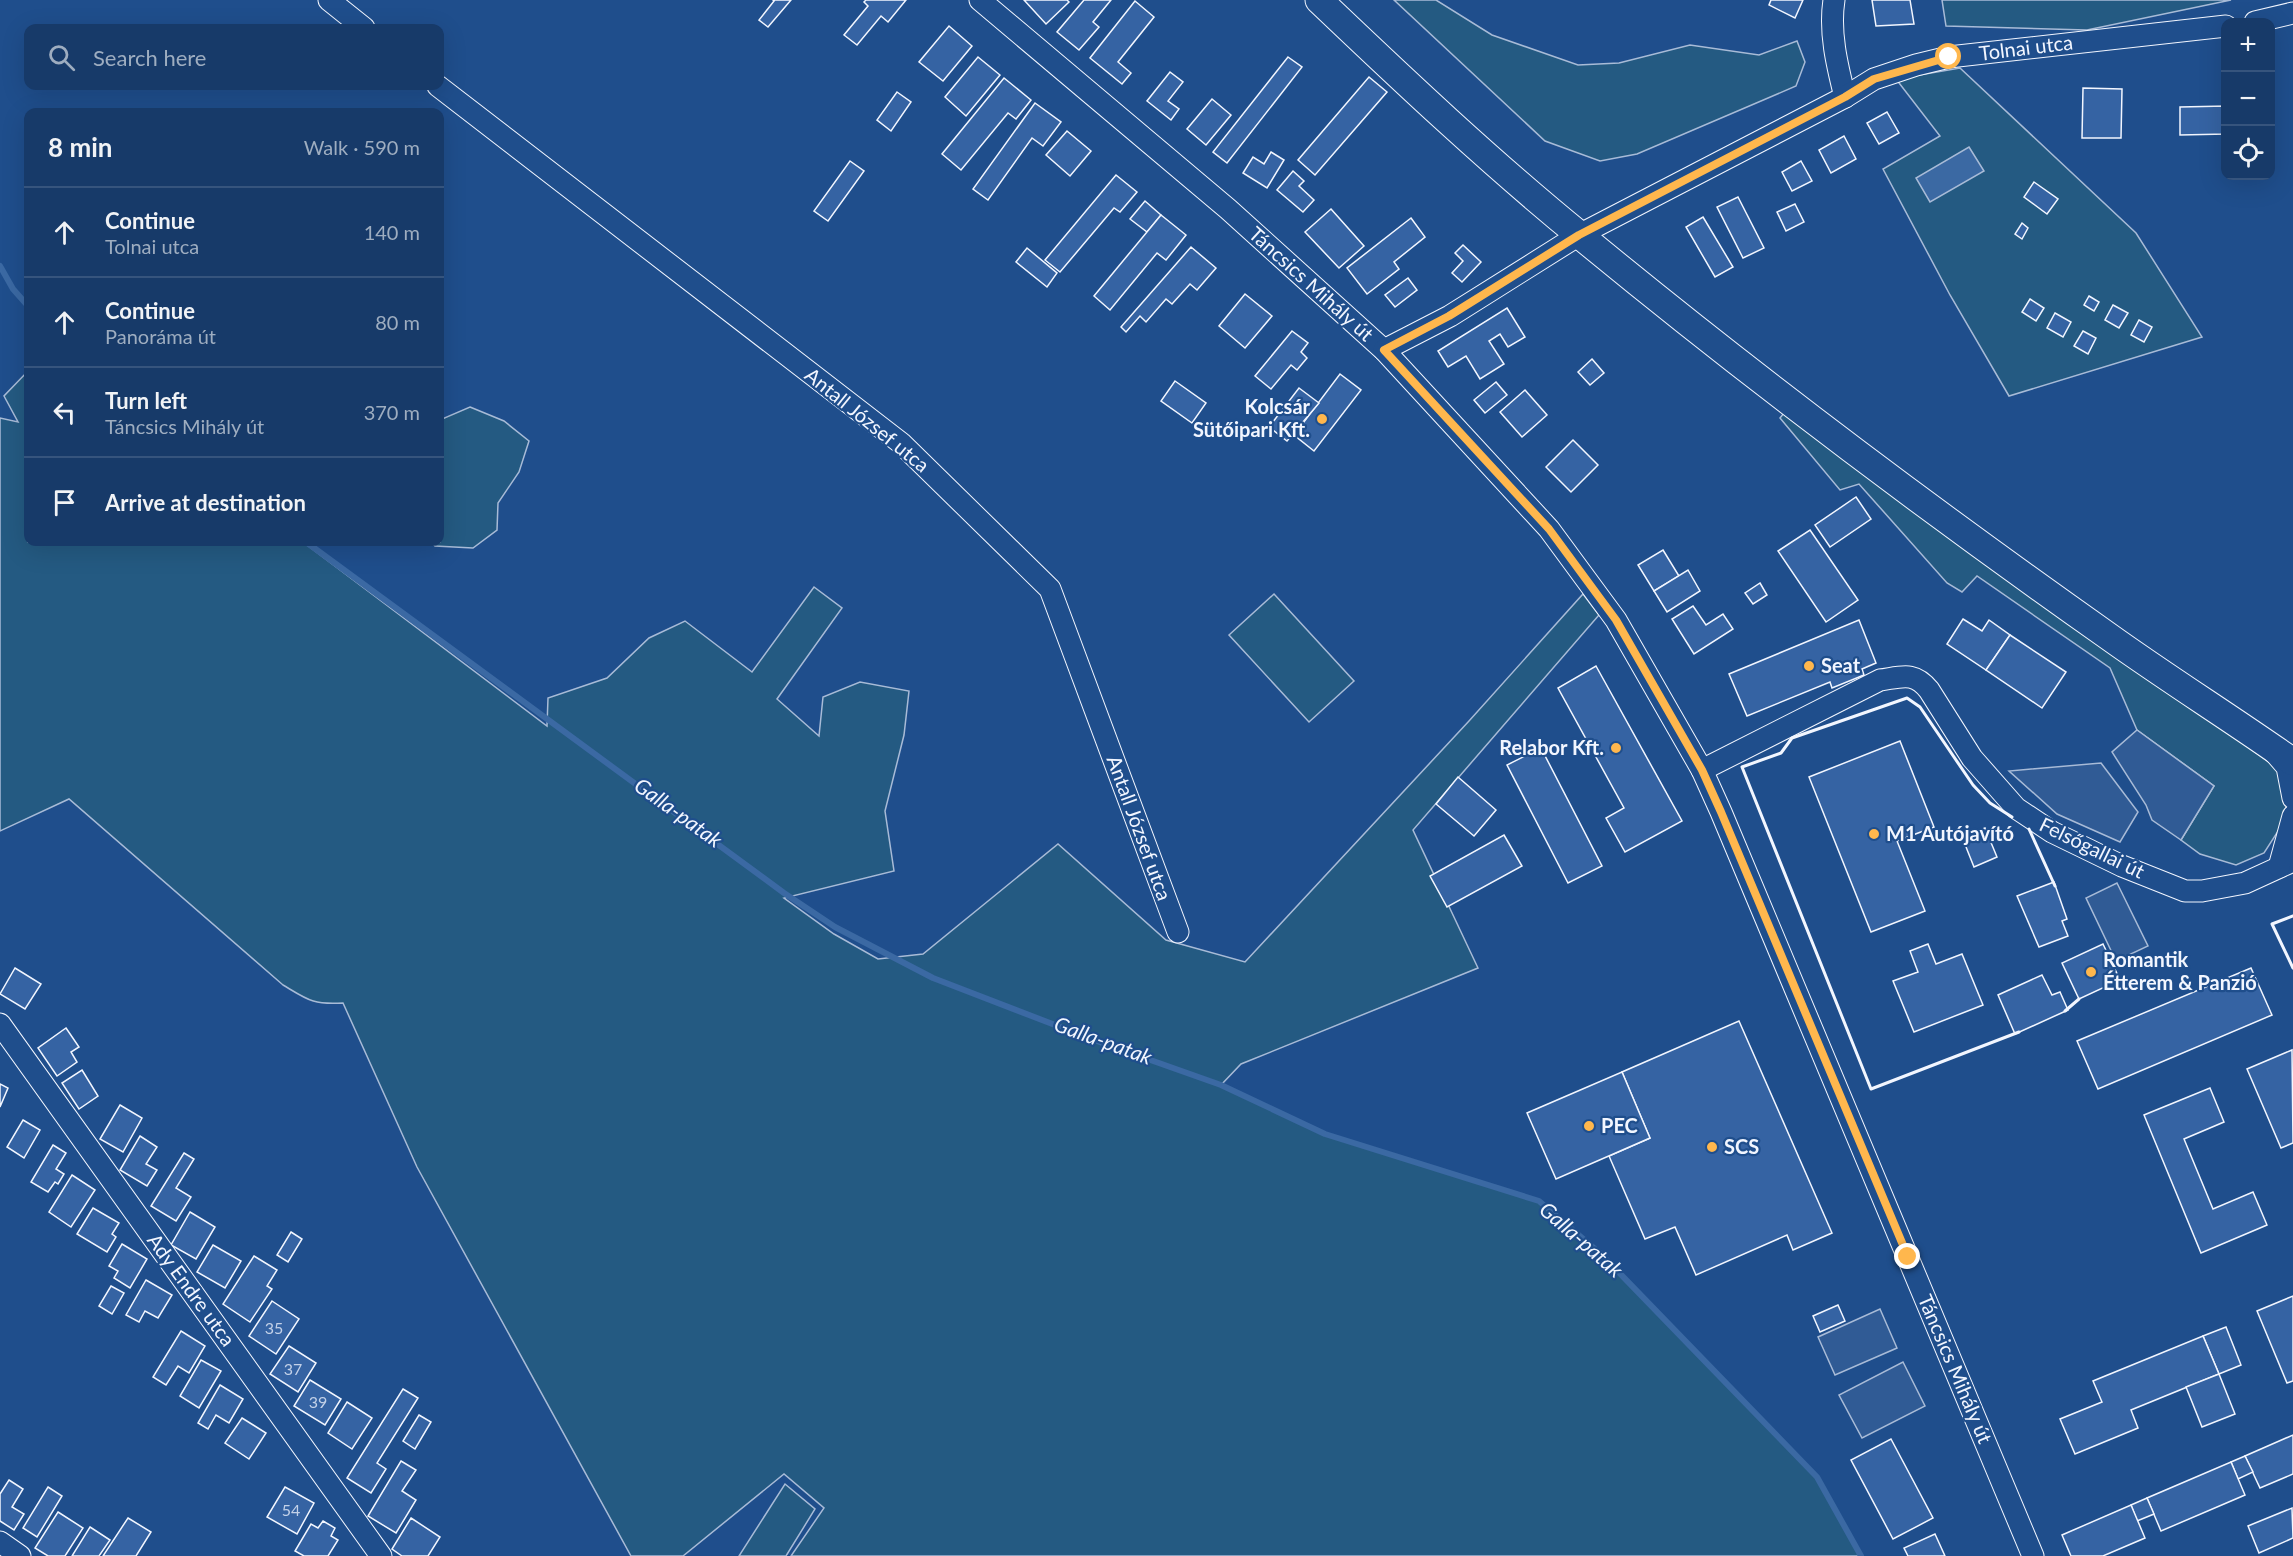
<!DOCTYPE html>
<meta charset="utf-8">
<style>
:root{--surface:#173a69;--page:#20416f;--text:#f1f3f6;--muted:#9eadc0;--line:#36547d}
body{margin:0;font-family:Lato,sans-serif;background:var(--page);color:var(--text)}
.controls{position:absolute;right:18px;top:18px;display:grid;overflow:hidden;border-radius:12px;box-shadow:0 6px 24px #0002}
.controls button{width:54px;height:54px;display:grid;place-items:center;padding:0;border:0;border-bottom:2px solid var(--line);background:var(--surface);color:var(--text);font:30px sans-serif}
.stop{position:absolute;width:18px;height:18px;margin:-14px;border:4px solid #ffb74d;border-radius:50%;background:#fff}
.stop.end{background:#ffb74d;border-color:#fff;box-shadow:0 2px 6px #0008}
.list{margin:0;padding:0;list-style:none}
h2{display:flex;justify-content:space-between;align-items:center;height:78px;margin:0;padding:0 24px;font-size:26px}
h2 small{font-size:20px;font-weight:400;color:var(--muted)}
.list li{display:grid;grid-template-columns:39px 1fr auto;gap:18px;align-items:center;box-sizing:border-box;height:90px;padding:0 24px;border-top:2px solid var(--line)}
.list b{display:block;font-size:22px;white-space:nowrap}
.list p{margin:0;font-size:20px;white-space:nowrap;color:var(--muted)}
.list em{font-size:20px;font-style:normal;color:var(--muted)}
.icon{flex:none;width:33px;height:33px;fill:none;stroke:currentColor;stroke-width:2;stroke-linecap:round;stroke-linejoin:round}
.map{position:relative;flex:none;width:2293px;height:1556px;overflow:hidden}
.search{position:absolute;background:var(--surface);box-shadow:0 6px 24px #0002;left:24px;top:24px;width:420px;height:66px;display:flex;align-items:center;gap:15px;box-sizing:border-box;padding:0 21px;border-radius:12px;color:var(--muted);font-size:22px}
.panel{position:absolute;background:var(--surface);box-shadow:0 6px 24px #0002;left:24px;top:108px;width:420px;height:438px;border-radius:12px}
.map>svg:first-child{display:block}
</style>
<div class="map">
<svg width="2293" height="1556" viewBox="0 0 2293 1556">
<rect width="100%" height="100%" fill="#1f4e8c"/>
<g fill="#245a82" stroke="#a8bbd7" stroke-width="1.5">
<path d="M1394,0h42l56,35 86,30 41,-2 71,-18 69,10 38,-14 8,21 -9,24 -159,68 -37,7 -55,-20z"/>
<path d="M1942,0h289l-144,30 -141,-4z"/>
<path d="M1960,68l176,165 66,104 -193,59 -59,-101 -67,-126 57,-33 -44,-57z"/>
<path d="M28,371v171h275l244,184 1,-28 59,-20 42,-40 36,-17 67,51 62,-85 28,21 -65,91 42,37 4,-39 37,-15 49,9 -5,44 -19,76 9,60 -110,27 50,36 44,25 45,-5 135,-110 108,96 79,22 224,-241 114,-127 16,21 -186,215 65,138 -237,96 -20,21 104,49 214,67 63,54 215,222 44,79h-1070l33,-48 -40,-34 -101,82h-52l-214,-389 -74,-164c-30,2 -35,-3 -60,-18l-214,-186 -69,32v-413l18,4 -14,-26z"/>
<path d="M470,407l34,14 25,20 -10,31 -21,31 -1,27 -24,18 -38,-2 -5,-4h10v-120l2,-3z"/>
<path d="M1788,408l490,361 11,22 -5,31 -20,31 -28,12 -36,-11 -19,-14 33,-54 -77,-56 -27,-62 -133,-92 -15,16 -15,-9 -88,-99 -19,6 -60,-72z"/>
<path d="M1274,594l80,87 -45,41 -80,-87z"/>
<path d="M785,1484l30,25 -29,47h-47z"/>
</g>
<g fill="#305b95" stroke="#a8bbd7" stroke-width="1.5">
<path d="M2137,730l77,56 -33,54 -29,-20 -6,-15 -34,-53z"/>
<path d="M2101,763l37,49 -18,30 -63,-28 -48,-43z"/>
<path d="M2117,883l31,63 -32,15 -30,-63z"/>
<path d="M1880,1309l17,39 -62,27 -17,-38z"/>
<path d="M1903,1362l22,44 -63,32 -23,-43z"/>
</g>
<path fill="#3b69a3" stroke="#a8bbd7" stroke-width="1.5" d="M1969,147l15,24 -54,31 -14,-24z"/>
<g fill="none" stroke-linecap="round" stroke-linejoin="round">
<g stroke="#3b69a3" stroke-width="6">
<path d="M0,266l13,23 15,17"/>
<path d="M306,542l478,351 51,34 98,51 161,62 127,45 104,49 214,67 63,54 215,222 44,79"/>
</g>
</g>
<g fill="#3563a3" stroke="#f2f6ff" stroke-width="1.5">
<path d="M773,0h18l-23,27 -9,-7 15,-19z"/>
<path d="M866,0h40l-18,22 -7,-6 -24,29 -13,-10 24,-29 -4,-4z"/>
<path d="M1024,0h43l2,2 -23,22z"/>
<path d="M1084,0h27l-18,22 6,5 -20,23 -22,-18z"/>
<path d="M1771,0h32l-8,18 -26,-13z"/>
<path d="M1872,0h38l4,24 -38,2z"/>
<path d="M1135,1l19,16 -36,45 13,11 -9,11 -32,-26z"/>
<path d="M949,26l23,20 -29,35 -24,-19z"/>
<path d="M978,57l22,18 -34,41 -21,-19z"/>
<path d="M1288,57l14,10 -75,96 -14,-11z"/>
<path d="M1170,72l13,10 -15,19 11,8 -8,11 -24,-19z"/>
<path d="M1369,77l18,15 -72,83 -17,-15z"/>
<path d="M1004,78l27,22 -15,19 -8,-6 -47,57 -19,-16z"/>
<path d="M2083,88l39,1 -1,49h-39z"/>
<path d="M897,92l14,10 -20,29 -14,-11z"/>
<path d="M1212,99l19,16 -25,30 -19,-16z"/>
<path d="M1035,103l26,19 -18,24 -11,-8 -44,62 -15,-11z"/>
<path d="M2226,106v28l-46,1v-28z"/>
<path d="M1887,112l12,21 -20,11 -12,-21z"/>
<path d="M1067,131l24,20 -21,25 -24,-21z"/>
<path d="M1844,136l12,23 -25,14 -12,-23z"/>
<path d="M1271,152l13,8 -17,28 -24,-15 10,-16 11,7z"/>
<path d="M850,161l14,10 -36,50 -14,-10z"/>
<path d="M1801,161l11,20 -20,10 -10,-19z"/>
<path d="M1293,171l11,10 -5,5 15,14 -11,12 -26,-22z"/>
<path d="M1116,175l21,17 -17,20 -6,-4 -54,64 -15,-12z"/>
<path d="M2034,182l24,17 -11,15 -23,-17z"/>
<path d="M1738,197l26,51 -21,10 -26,-51z"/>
<path d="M1145,201l16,14 -14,17 -17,-13z"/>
<path d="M1795,204l9,18 -18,9 -9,-19z"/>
<path d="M1331,209l33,37 -25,22 -34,-36z"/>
<path d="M1161,215l25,20 -20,25 -9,-7 -47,57 -16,-14z"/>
<path d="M1703,217l30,50 -18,10 -29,-50z"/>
<path d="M1411,218l14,19 -31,25 5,7 -32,25 -20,-26z"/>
<path d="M2022,223l6,5 -6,11 -7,-5z"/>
<path d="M1463,245l18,17 -19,20 -10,-9 11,-12 -8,-8z"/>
<path d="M1191,247l25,21 -19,22 -7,-6 -18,20 -6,-5 -20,23 -6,-6 -14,16 -5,-5z"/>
<path d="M1027,248l30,25 -10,14 -31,-25z"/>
<path d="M1408,278l9,12 -22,17 -10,-12z"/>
<path d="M1245,294l27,22 -27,32 -26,-22z"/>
<path d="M2089,296l10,6 -5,9 -10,-6z"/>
<path d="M2030,299l14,9 -8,13 -14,-9z"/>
<path d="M2113,305l15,8 -9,15 -14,-8z"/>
<path d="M1507,308l18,29 -17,10 -8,-13 -11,7 15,23 -24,15 -14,-23 -18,11 -10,-16z"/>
<path d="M2055,313l16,9 -8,15 -16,-9z"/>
<path d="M2139,320l13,7 -8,15 -13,-7z"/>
<path d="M1292,331l16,12 -7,9 6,6 -10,12 -6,-5 -20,24 -16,-13z"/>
<path d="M2083,331l13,7 -8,16 -14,-8z"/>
<path d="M1592,359l12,14 -14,12 -12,-13z"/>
<path d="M1340,374l21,16 -47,61 -20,-16z"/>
<path d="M1175,381l31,22 -14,20 -31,-22z"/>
<path d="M1496,382l11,13 -22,18 -11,-13z"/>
<path d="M1299,388l20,15 -32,38 -18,-14z"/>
<path d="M1525,390l22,25 -25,22 -22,-25z"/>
<path d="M1573,440l25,25 -27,27 -25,-25z"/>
<path d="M1856,497l15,22 -41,28 -15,-22z"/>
<path d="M1810,530l48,70 -32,22 -48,-71z"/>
<path d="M1663,550l16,26 -25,15 -16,-26z"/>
<path d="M1688,570l12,21 -33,21 -13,-21z"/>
<path d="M1760,583l7,12 -14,9 -8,-11z"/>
<path d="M1693,606l13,19 17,-11 10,15 -39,25 -22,-35z"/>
<path d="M1963,619l19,12 7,-11 21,15 -24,35 -39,-26z"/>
<path d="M1859,620l17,43 -14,6 2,6 -32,13 -2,-6 -83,34 -18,-42z"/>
<path d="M2010,635l56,37 -24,36 -56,-38z"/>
<path d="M1596,666l86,155 -57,31 -19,-34 18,-10 -66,-120z"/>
<path d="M1900,741l34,86 -37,14 28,70 -54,21 -62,-155z"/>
<path d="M1541,748l61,118 -34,17 -61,-118z"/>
<path d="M1458,777l38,33 -22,26 -38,-32z"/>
<path d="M1985,828l12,29 -23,10 -12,-30z"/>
<path d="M1504,835l18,31 -75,41 -17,-31z"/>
<path d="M2054,882l13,37 -5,2 6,15 -29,11 -22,-51z"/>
<path d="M1928,944l8,20 26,-10 21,51 -69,27 -21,-51 25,-9 -8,-21z"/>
<path d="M2103,944l17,36 -41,19 -17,-36z"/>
<path d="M15,968l26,16 -16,25 -25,-15z"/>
<path d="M2251,968l21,47 -174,74 -21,-48z"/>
<path d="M2042,975l10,20 8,-3 8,18 -53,24 -17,-39z"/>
<path d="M1739,1021l93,212 -39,17 -6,-15 -91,40 -21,-48 -30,12 -36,-83 41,-18 -28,-66z"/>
<path d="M66,1028l13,19 -8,5 6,10 -20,14 -19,-28z"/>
<path d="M2292,1050l1,93 -12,5 -34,-79z"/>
<path d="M82,1070l16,26 -19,13 -17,-26z"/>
<path d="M1622,1072l28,66 -94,41 -29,-66z"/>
<path d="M0,1084l8,4 -8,19z"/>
<path d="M2210,1088l14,34 -40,17 29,70 40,-17 14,33 -66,28 -57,-138z"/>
<path d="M120,1105l22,13 -19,34 -23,-13z"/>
<path d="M23,1120l17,10 -16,28 -17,-11z"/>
<path d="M140,1136l17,11 -11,17 11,6 -10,16 -27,-16z"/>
<path d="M53,1145l13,8 -10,16 8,5 -6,10 -3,-2 -7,10 -17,-10z"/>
<path d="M184,1153l10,6 -18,29 15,9 -15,24 -25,-15z"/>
<path d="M72,1175l23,15 -24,37 -22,-15z"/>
<path d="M93,1208l26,15 -7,11 4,3 -9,15 -30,-18z"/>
<path d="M190,1212l25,15 -19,32 -25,-14z"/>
<path d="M291,1232l11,7 -14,23 -11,-7z"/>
<path d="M122,1244l25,15 -17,29 -16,-10 4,-7 -9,-5z"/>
<path d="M213,1245l28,16 -16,27 -28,-16z"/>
<path d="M254,1256l23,14 -10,16 5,3 -22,33 -27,-18z"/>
<path d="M146,1280l26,15 -14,23 -13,-7 -6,11 -13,-7z"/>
<path d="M111,1286l13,7 -12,21 -13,-8z"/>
<path d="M2293,1296v85l-6,2 -30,-72z"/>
<path d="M272,1301l27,18 -23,35 -27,-18z"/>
<path d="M1838,1305l7,16 -25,11 -7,-16z"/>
<path d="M2226,1327l15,38 -22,9 -16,-38z"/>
<path d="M181,1331l24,15 -16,27 -11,-7 -12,19 -13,-8z"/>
<path d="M2203,1336l16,38 -88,36 7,18 -63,26 -15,-35 42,-17 -9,-21z"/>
<path d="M289,1346l27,17 -18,29 -28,-18z"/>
<path d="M201,1360l20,11 -22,37 -19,-12z"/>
<path d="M2219,1374l16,40 -33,13 -16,-40z"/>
<path d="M310,1380l31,19 -16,26 -31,-19z"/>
<path d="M220,1385l23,14 -14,24 -13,-8 -8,14 -10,-6z"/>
<path d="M403,1389l15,9 -41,65 9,6 -15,24 -24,-15z"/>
<path d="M347,1402l25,16 -20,31 -24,-16z"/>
<path d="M419,1415l12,7 -16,27 -12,-8z"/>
<path d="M242,1418l24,15 -17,26 -24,-16z"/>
<path d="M2293,1435v39l-33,14 -15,-32z"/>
<path d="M1891,1439l42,79 -40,21 -42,-79z"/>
<path d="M2245,1456l8,16 -15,7 -7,-17z"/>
<path d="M401,1461l15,9 -14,21 14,9 -20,33 -28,-17z"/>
<path d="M2231,1462l14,33 -84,36 -14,-33z"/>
<path d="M9,1480l14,9 -11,18 12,7 -10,16 -14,-9v-27z"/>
<path d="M48,1487l14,9 -25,41 -14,-9z"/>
<path d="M285,1487l29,16 -17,31 -30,-17z"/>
<path d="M2147,1498l7,16 -17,7 -6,-16z"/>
<path d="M2131,1505l14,33 -42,18h-32l-9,-21z"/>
<path d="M2292,1508l1,30 -34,15 -11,-27z"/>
<path d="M58,1512l25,16 -18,28h-17l-13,-8z"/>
<path d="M128,1518l23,14 -15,24h-33z"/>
<path d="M411,1518l29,19 -12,19h-26l-10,-7z"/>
<path d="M323,1521l12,7 -4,8 7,4 -10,16h-24l-9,-5 16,-27 7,4z"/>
<path d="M90,1527l20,13 -11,16h-27z"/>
<path d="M1935,1534l10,22h-37l-4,-8z"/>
</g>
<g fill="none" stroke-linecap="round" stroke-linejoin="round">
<defs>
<g id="minor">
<path d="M329,0l35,28"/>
<path d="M980,0l248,209 156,141 165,179 67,91 86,150 19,42 312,744"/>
<path d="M1834,0c-5,32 3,65 11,97"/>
<path d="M2255,22l38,-9"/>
<path d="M438,86l463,357 149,146 128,343"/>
<path d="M1384,350l66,-34 129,-81 266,-138 29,-18 42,-14 33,-8 277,-31"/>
<path d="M2274,752l13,15 6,31"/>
<path d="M1702,770l178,-90c22,-3 34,-9 49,10l43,68 44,50 36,24 70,34 63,25h17l43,-8 48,-22"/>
<path d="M2279,867l14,-51"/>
<path d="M0,1024l381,532"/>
<path d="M0,1542l20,14"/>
</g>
<path id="major" d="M1319,0c85,81 172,163 263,237 170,140 346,272 526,399 60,43 124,83 185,126"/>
</defs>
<use href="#minor" stroke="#f2f6ff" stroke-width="23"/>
<use href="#major" stroke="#f2f6ff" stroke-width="29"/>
<use href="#minor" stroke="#1f4e8c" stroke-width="21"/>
<use href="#major" stroke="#1f4e8c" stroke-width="27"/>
<g stroke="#f2f6ff" stroke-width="3">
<path d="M2012,817l-22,-14 -17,-18 -53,-78 -13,-9 -115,40 -11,15 -39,14 129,322 148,-57"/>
<path d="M2029,829l26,57"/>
<path d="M2293,916l-21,8 21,44"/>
<path d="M2065,1011l14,-12"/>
</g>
</g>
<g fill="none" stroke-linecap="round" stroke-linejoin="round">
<path stroke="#ffb74d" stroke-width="8" d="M1908,1257l-187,-445 -19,-42 -86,-150 -67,-91 -165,-179 65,-34 130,-81 266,-138 29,-18 75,-22"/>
</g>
<g fill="#ffb74d" stroke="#1f4e8c" stroke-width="2">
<circle cx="1322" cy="419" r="6"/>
<circle cx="1809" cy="666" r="6"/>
<circle cx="1616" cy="748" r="6"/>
<circle cx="1874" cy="834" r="6"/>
<circle cx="2091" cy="972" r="6"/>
<circle cx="1589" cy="1126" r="6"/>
<circle cx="1712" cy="1147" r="6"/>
</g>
<g text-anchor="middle" stroke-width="4.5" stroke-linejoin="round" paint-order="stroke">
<g font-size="16" fill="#c3d1e8">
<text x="274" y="1334">35</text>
<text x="293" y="1375">37</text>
<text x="318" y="1408">39</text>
<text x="291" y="1516">54</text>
</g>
<g font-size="20" fill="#f2f6ff" stroke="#1f4e8c">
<text transform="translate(2026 48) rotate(-7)" y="7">Tolnai utca</text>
<text transform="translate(1311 284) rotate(42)" y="7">Táncsics Mihály út</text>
<text transform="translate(867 420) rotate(39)" y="7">Antall József utca</text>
<text transform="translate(1139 828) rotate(70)" y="7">Antall József utca</text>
<text transform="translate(2092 848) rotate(26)" y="7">Felsőgallai út</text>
<text transform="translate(191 1290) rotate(54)" y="7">Ady Endre utca</text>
<text transform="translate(1955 1369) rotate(67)" y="7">Táncsics Mihály út</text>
</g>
<g font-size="20" font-weight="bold" fill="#f2f6ff" stroke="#1f4e8c" text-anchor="start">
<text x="1310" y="414" text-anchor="end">Kolcsár<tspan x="1310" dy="23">Sütőipari Kft.</tspan></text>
<text x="1821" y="673">Seat</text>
<text x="1604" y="755" text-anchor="end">Relabor Kft.</text>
<text x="1886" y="841">M1 Autójavító</text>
<text x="2103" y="967">Romantik<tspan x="2103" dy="23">Étterem &amp; Panzió</tspan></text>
<text x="1601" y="1133">PEC</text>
<text x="1724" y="1154">SCS</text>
</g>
<g font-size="21" font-style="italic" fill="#f2f6ff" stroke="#1f4e8c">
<text transform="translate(678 813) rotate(36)" y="7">Galla-patak</text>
<text transform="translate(1103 1041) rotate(20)" y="7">Galla-patak</text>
<text transform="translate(1581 1240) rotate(41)" y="7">Galla-patak</text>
</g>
</g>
</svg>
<div class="controls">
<button>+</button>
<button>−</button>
<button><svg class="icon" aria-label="locate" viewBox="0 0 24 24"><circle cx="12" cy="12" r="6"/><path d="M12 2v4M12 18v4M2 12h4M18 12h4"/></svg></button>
</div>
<div class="stop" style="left:1949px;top:57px"></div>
<div class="stop end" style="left:1908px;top:1257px"></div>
<div class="search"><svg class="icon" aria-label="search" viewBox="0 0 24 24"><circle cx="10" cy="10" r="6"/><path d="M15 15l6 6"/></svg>Search here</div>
<section class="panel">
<h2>8 min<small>Walk · 590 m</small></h2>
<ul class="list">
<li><svg class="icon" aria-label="ahead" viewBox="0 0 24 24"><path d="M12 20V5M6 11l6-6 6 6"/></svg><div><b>Continue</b><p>Tolnai utca</p></div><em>140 m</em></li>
<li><svg class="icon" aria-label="ahead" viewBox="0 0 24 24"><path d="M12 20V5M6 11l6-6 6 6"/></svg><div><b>Continue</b><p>Panoráma út</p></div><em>80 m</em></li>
<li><svg class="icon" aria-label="left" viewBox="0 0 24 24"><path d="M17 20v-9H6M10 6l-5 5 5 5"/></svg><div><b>Turn left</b><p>Táncsics Mihály út</p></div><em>370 m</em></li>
<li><svg class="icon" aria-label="arrive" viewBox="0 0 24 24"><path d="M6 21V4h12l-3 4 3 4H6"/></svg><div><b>Arrive at destination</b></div></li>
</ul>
</section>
</div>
